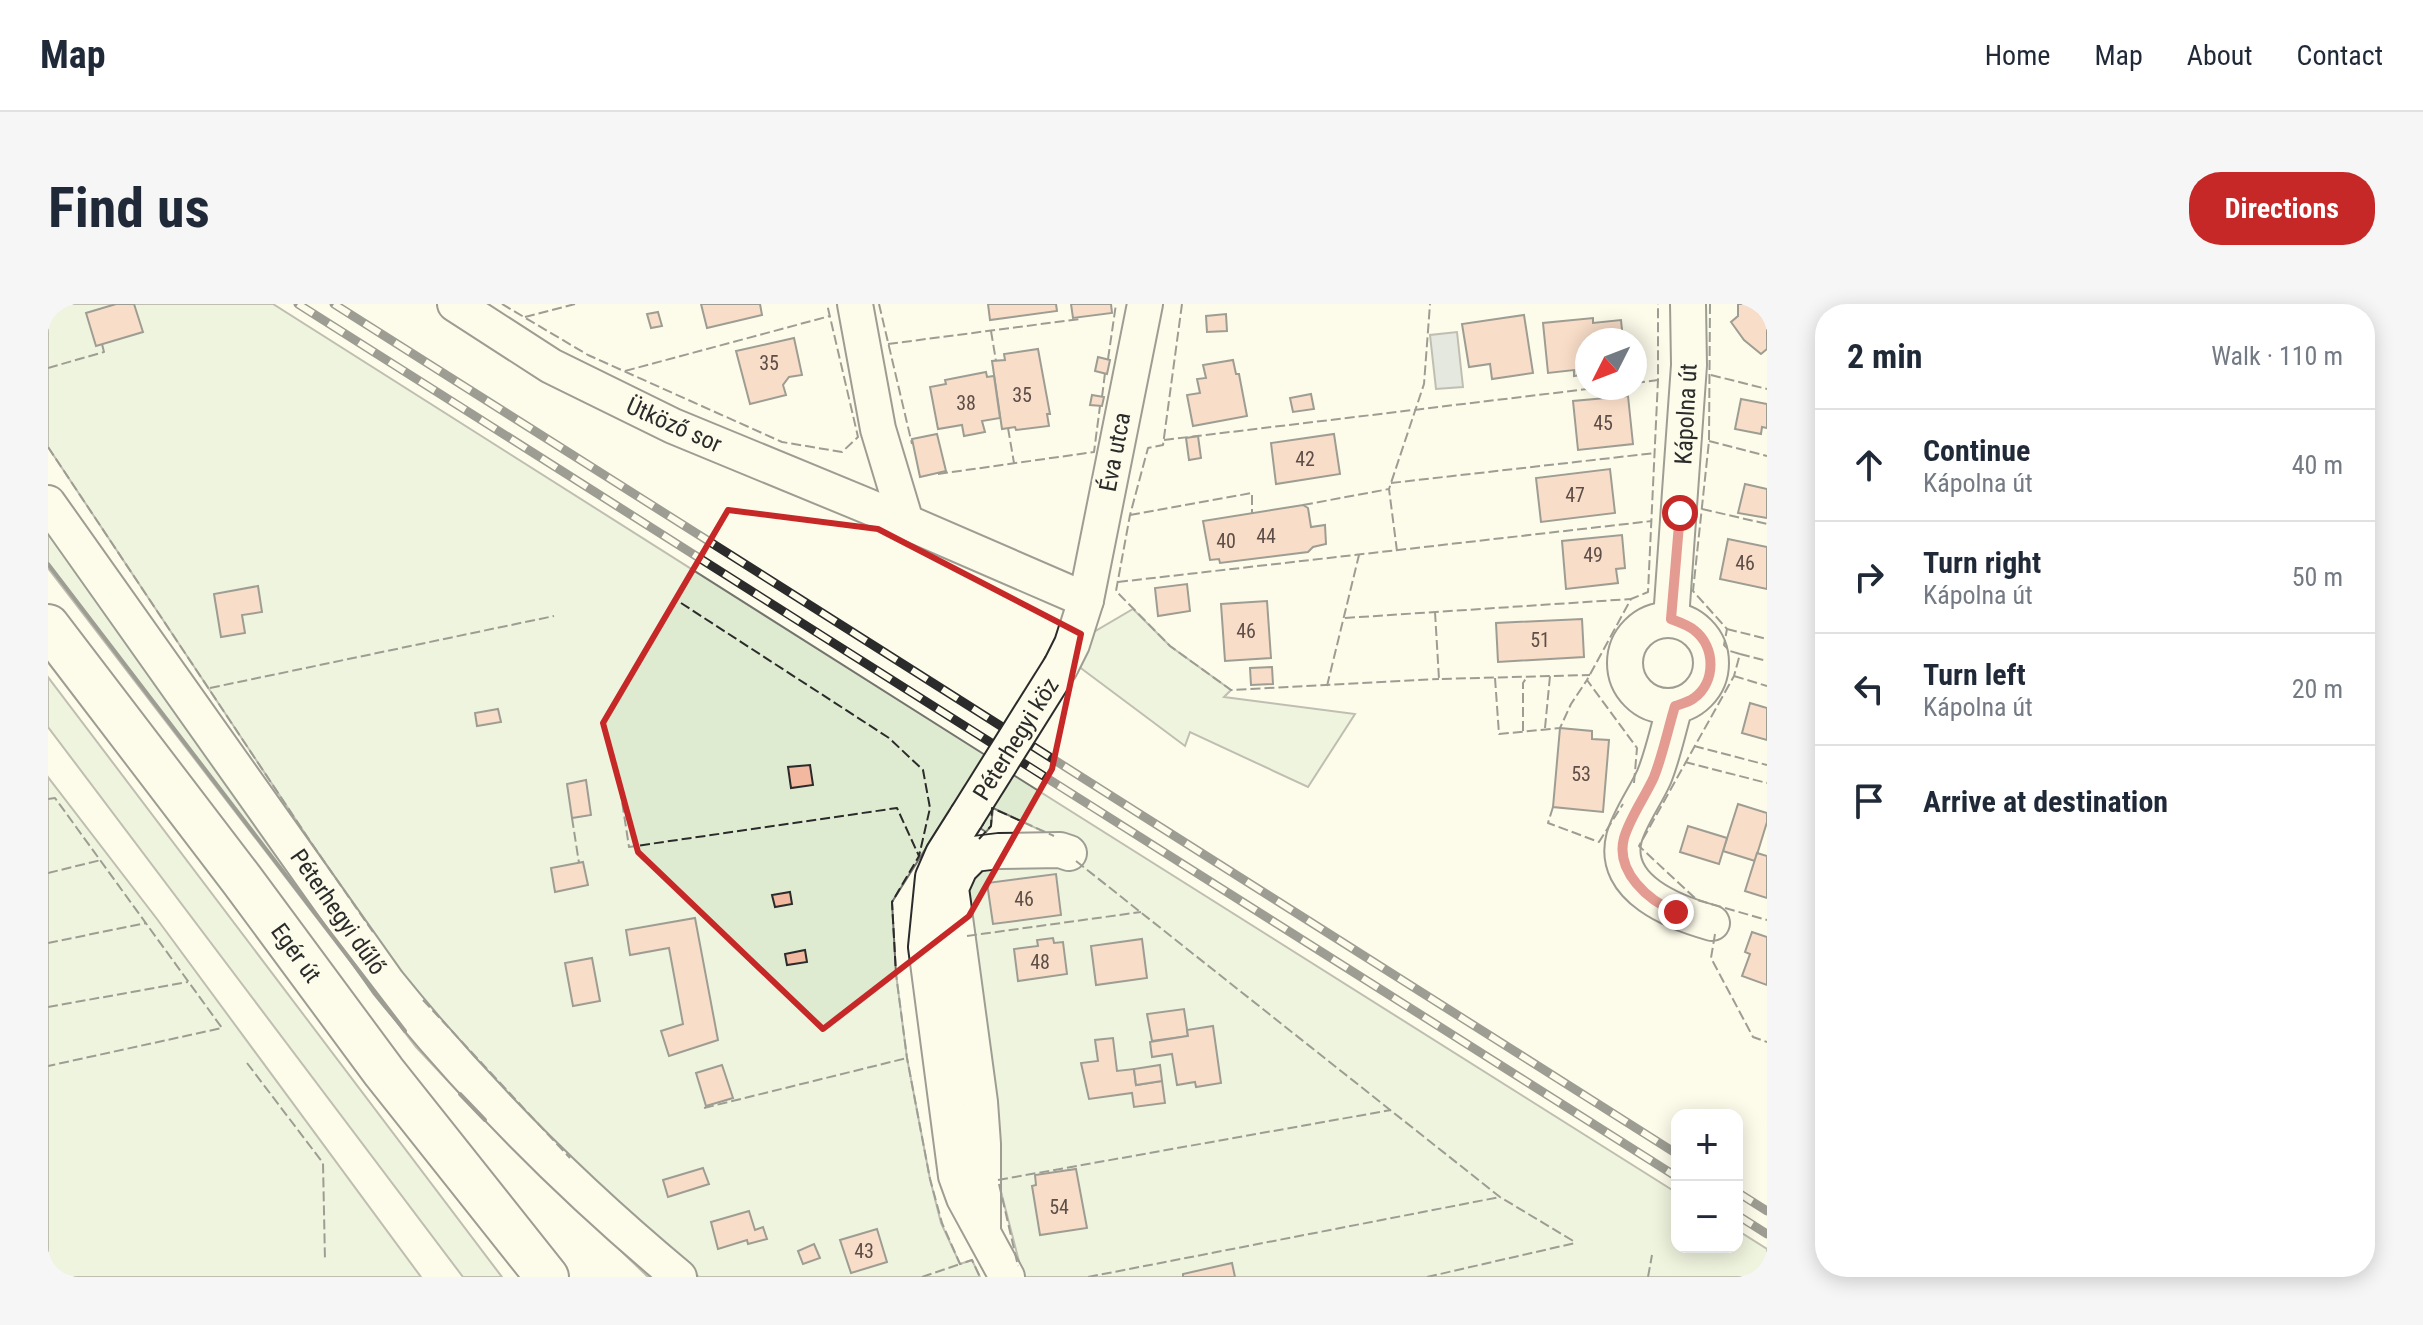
<!DOCTYPE html>
<meta charset="utf-8">
<style>
:root{--surface:#fff;--page:#f6f6f7;--text:#1f2937;--muted:#747a83;--line:#e0e1e3;--accent:#c62828}
body{margin:0;font-family:"Roboto Condensed",sans-serif;background:var(--page);color:var(--text)}
.controls{position:absolute;right:24px;bottom:24px;display:grid;overflow:hidden;border-radius:16px;box-shadow:0 4px 20px #0003}
.controls button{width:72px;height:72px;display:grid;place-items:center;padding:0;border:0;border-bottom:2px solid var(--line);background:var(--surface);color:var(--text);font:40px sans-serif}
.compass{position:absolute;left:1527px;top:24px;width:72px;height:72px;border-radius:50%;background:var(--surface);box-shadow:0 4px 20px #0003;rotate:228deg}
.stop{position:absolute;width:24px;height:24px;margin:-18px;border:6px solid #c62828;border-radius:50%;background:#fff}
.stop.end{background:#c62828;border-color:#fff;box-shadow:0 2px 8px #0008}
.list{margin:0;padding:0;list-style:none}
h2{display:flex;justify-content:space-between;align-items:center;height:104px;margin:0;padding:0 32px;font-size:34px}
h2 small{font-size:26px;font-weight:400;color:var(--muted)}
.list li{display:grid;grid-template-columns:52px 1fr auto;gap:24px;align-items:center;box-sizing:border-box;height:112px;padding:0 32px;border-top:2px solid var(--line)}
.list b{display:block;font-size:30px;white-space:nowrap}
.list p{margin:0;font-size:26px;white-space:nowrap;color:var(--muted)}
.list em{font-size:26px;font-style:normal;color:var(--muted)}
.icon{flex:none;width:44px;height:44px;fill:none;stroke:currentColor;stroke-width:2;stroke-linecap:round;stroke-linejoin:round}
.map{position:relative;flex:none;width:1719px;height:973px;overflow:hidden;border-radius:32px}
header{display:flex;align-items:center;gap:48px;box-sizing:border-box;height:112px;padding:0 40px;background:var(--surface);border-bottom:2px solid var(--line)}
header strong{font-size:38px}
nav{display:flex;gap:44px;margin-inline-start:auto;font-size:28px}
.intro{display:flex;align-items:center;justify-content:space-between;box-sizing:border-box;height:192px;padding:0 48px}
h1{margin:0;font-size:56px}
.button{padding:20px 36px;border-radius:32px;background:var(--accent);color:#fff;font-size:28px;font-weight:700}
main{display:flex;gap:48px;padding:0 48px}
aside{flex:1;background:var(--surface);border-radius:32px;box-shadow:0 4px 20px #0003}
.map>svg:first-child{display:block}
</style>
<header>
<strong>Map</strong>
<nav><a>Home</a><a>Map</a><a>About</a><a>Contact</a></nav>
</header>
<div class="intro"><h1>Find us</h1><a class="button">Directions</a></div>
<main>
<div class="map">
<svg width="1719" height="973" viewBox="0 0 1719 973">
<rect width="100%" height="100%" fill="#fdfbea"/>
<g fill="#deebd1" stroke="#74746e" stroke-width="2">
<path d="M0,0h225l720,456 -47,72 -8,-3 -46,73 4,72 11,84 23,121 11,44 19,41 12,-4 8,17h-281l-81,-69 -112,-117 -95,-104 -101,-146 -262,-394z"/>
<path d="M0,216l230,322 388,435h-18l-168,-162 -64,-68 -368,-479z"/>
<path d="M1085,305l37,37 61,44 -7,7 131,17 -47,73 -118,-55 -5,14 -111,-83 13,-27z"/>
<path d="M0,373l454,600h-39l-415,-550z"/>
<path d="M959,467l670,422v54h60v-17l30,19v28h-744l-25,-97 -38,-288 15,-25 80,-30 -62,-29 -2,18 -5,6 -12,-8z"/>
<path d="M0,473l109,142 264,358h-373z"/>
</g>
<path fill="#c7d0d0" stroke="#74746e" stroke-width="2" d="M1409,28l6,55 -27,2 -6,-54z"/>
<g fill="#f2b8a0" stroke="#2b2b2b" stroke-width="2">
<path d="M68,0h18l9,28 -47,14 -10,-33z"/>
<path d="M653,0h59l2,11 -55,13z"/>
<path d="M940,0h68l1,7 -67,9z"/>
<path d="M1023,0h40l1,9 -39,5z"/>
<path d="M1690,0h29v45l-6,5 -17,-14 -13,-18 7,-6z"/>
<path d="M610,8l4,14 -11,2 -4,-14z"/>
<path d="M1178,10l1,17 -20,1 -1,-16z"/>
<path d="M1476,11l9,58 -41,6 -2,-15 -21,3 -7,-43z"/>
<path d="M1545,14v5l28,-3 2,20h-36v34l-13,2v-6l-26,3 -5,-50z"/>
<path d="M746,34l8,37 -13,2 -6,8 3,10 -36,9 -14,-53z"/>
<path d="M990,45l12,65h-3l2,12 -33,4 -1,-3 -13,2 -10,-68 13,-1 -1,-6z"/>
<path d="M1050,53l12,3 -3,14 -12,-3z"/>
<path d="M1185,56l3,14h3l8,42 -54,10 -6,-31 13,-2 -3,-14 9,-1 -3,-13z"/>
<path d="M938,68l1,5 7,-1 6,42 -18,3 3,11 -21,4 -2,-11 -24,4 -8,-42 16,-3 -1,-4z"/>
<path d="M1263,90l3,15 -21,3 -3,-14z"/>
<path d="M1044,91l12,2 -2,9 -12,-1z"/>
<path d="M1580,92l5,48 -55,6 -5,-49z"/>
<path d="M1693,95l26,5v24l-5,-1 -1,7 -26,-5z"/>
<path d="M889,130l9,37 -26,6 -8,-38z"/>
<path d="M1286,130l6,40 -64,10 -5,-41z"/>
<path d="M1150,132l3,22 -12,2 -3,-22z"/>
<path d="M1562,165l5,44 -74,9 -5,-44z"/>
<path d="M1697,180l22,5v29l-29,-5z"/>
<path d="M1255,201l5,3 3,19 14,-2 1,19 -13,3 -5,5 -88,11 -1,-4 -9,1 -7,-39z"/>
<path d="M1574,231l3,33 -9,1 2,14 -52,6 -4,-48z"/>
<path d="M1680,235l39,8v42l-47,-10z"/>
<path d="M1139,280l3,27 -32,5 -3,-28z"/>
<path d="M210,282l4,26 -20,3 3,18 -24,4 -7,-43z"/>
<path d="M1219,297l4,57 -46,3 -4,-57z"/>
<path d="M1534,315l2,38 -86,5 -2,-39z"/>
<path d="M1224,363l1,17 -22,1 -1,-17z"/>
<path d="M1702,399l17,5v32l-25,-7z"/>
<path d="M450,405l3,13 -24,4 -2,-13z"/>
<path d="M1512,424l32,3v8l17,1 -6,72 -50,-5z"/>
<path d="M762,461l3,20 -22,3 -3,-21z"/>
<path d="M538,476l5,35 -19,3 -5,-34z"/>
<path d="M1690,500l29,9v9l-12,39 -32,-10z"/>
<path d="M1640,522l39,12 -8,26 -39,-12z"/>
<path d="M1709,549l10,3v42l-22,-7z"/>
<path d="M535,558l5,23 -33,7 -4,-24z"/>
<path d="M1008,570l5,41 -68,9 -6,-41z"/>
<path d="M742,588l2,12 -17,3 -3,-12z"/>
<path d="M647,614l23,122 -49,16 -8,-25 22,-7 -14,-76 -39,7 -4,-25z"/>
<path d="M1704,628l15,5v48l-25,-9 8,-22 -5,-2z"/>
<path d="M1005,634l1,5 9,-1 4,32 -49,7 -4,-32 24,-3 -1,-6z"/>
<path d="M1094,635l5,39 -51,7 -5,-39z"/>
<path d="M757,646l2,12 -20,3 -2,-11z"/>
<path d="M544,654l8,43 -27,5 -8,-43z"/>
<path d="M1136,705l4,27 -36,5 -5,-27z"/>
<path d="M1165,722l8,57 -25,4 -1,-5 -18,3 -5,-31 -20,3 -2,-15 38,-6 -1,-6z"/>
<path d="M1065,734l4,33 17,-2 2,16 26,-4 3,22 -31,4 -2,-14 -43,6 -8,-36 17,-2 -3,-21z"/>
<path d="M674,761l11,33 -27,8 -10,-33z"/>
<path d="M1112,761l2,16 -26,4 -2,-16z"/>
<path d="M655,864l6,16 -41,13 -5,-17z"/>
<path d="M1028,865l11,59 -47,7 -8,-49 4,-1 -1,-10z"/>
<path d="M701,907l6,19 8,-3 4,12 -19,5 -1,-4 -29,9 -7,-27z"/>
<path d="M829,925l10,33 -36,11 -11,-33z"/>
<path d="M766,940l6,14 -17,6 -5,-13z"/>
<path d="M1184,959l3,14h-52v-3z"/>
</g>
<g fill="none" stroke-linecap="round" stroke-linejoin="round">
<defs>
<g id="minor">
<path d="M407,0l96,62 122,60 233,96"/>
<path d="M807,0l23,125 28,93 180,78"/>
<path d="M0,199l340,480c87,108 184,205 291,294"/>
<path d="M1623,315l18,-254 -1,-61"/>
<circle cx="1620" cy="359" r="43"/>
<path d="M1013,362l11,-22 14,-44 59,-296"/>
<path d="M1627,402c-7,24 -12,49 -21,71 -9,20 -24,40 -30,61 -13,51 52,75 88,85"/>
<path d="M919,512l-24,38 -10,23 -7,70 30,229 8,22 43,79"/>
<path d="M935,924v-84l-3,-42 -29,-214 9,-20 14,-14 25,-3 61,-1 9,3"/>
</g>
<path id="major" d="M0,322l194,254 142,192 163,205"/>
</defs>
<use href="#minor" stroke="#2b2b2b" stroke-width="38"/>
<use href="#major" stroke="#2b2b2b" stroke-width="46"/>
<use href="#minor" stroke="#fdfbea" stroke-width="34"/>
<use href="#major" stroke="#fdfbea" stroke-width="42"/>
<defs>
<g id="rail">
<path d="M250,0l1379,873"/>
<path d="M286,0l1343,850"/>
<path d="M1689,888l30,19"/>
<path d="M1689,911l30,19"/>
</g>
</defs>
<use href="#rail" stroke="#2b2b2b" stroke-width="9"/>
<use href="#rail" stroke="#fdfbea" stroke-width="6" stroke-dasharray="18" stroke-linecap="butt"/>
<defs>
<path id="minor-bridge" d="M919,512l94,-150"/>
</defs>
<use href="#minor-bridge" stroke="#2b2b2b" stroke-width="38" stroke-linecap="butt"/>
<use href="#minor-bridge" stroke="#fdfbea" stroke-width="34"/>
<g stroke="#2b2b2b" stroke-width="2" stroke-dasharray="10 4" stroke-linecap="butt">
<path d="M454,0l86,51 194,87 60,10 16,-15 -31,-133"/>
<path d="M831,0l33,140"/>
<path d="M1134,0l-19,141 -15,3 -18,67 -14,76 54,55 61,44 208,-11"/>
<path d="M1662,0l-1,137 -16,150 34,38 -3,16 6,6 10,3 -6,22 -95,170 58,54 70,20"/>
<path d="M477,13l50,-13"/>
<path d="M943,27l5,30"/>
<path d="M840,40l192,-25"/>
<path d="M1060,55l8,-55"/>
<path d="M0,64l56,-16 -2,-8"/>
<path d="M577,67l205,-55"/>
<path d="M1663,71l56,14"/>
<path d="M1587,79l23,-3"/>
<path d="M1054,93l3,-24"/>
<path d="M960,124l6,35"/>
<path d="M1116,136l432,-52"/>
<path d="M1661,137l58,15"/>
<path d="M0,143l262,394 63,91"/>
<path d="M890,170l156,-22 6,-46"/>
<path d="M1343,179l264,-30"/>
<path d="M1255,201l86,-16"/>
<path d="M1654,205l65,15"/>
<path d="M1082,211l122,-22v20"/>
<path d="M1349,247l-8,-62 35,-105 6,-80"/>
<path d="M1070,278l534,-61"/>
<path d="M633,299l208,135 34,32 7,38 -11,48 -27,46 4,72 11,84 23,121 12,44 18,41 12,-4 8,17"/>
<path d="M1387,308l4,67 151,-4"/>
<path d="M1297,314l286,-19"/>
<path d="M1679,325l40,10"/>
<path d="M1692,350l27,7"/>
<path d="M1686,372l33,10"/>
<path d="M1447,374l4,56 61,-6 11,-24 16,-24"/>
<path d="M1279,382l32,-131"/>
<path d="M162,384l344,-72"/>
<path d="M1497,424l5,-52"/>
<path d="M1475,427v-48l4,-6"/>
<path d="M1646,442l73,19"/>
<path d="M1637,458l82,21"/>
<path d="M570,471l11,72 268,-39 22,48"/>
<path d="M1586,479l3,-35 -50,-68 44,-81 17,-7 10,-212v-76"/>
<path d="M0,495l7,-1 167,230 -174,38"/>
<path d="M1505,503l-5,16 51,19 24,-38"/>
<path d="M524,514l7,45"/>
<path d="M931,535l12,-13 1,-18 62,28"/>
<path d="M1028,557l424,336 75,45"/>
<path d="M0,569l53,-13"/>
<path d="M1667,630l-4,24 42,79 14,5"/>
<path d="M919,632l174,-24"/>
<path d="M0,639l98,-20"/>
<path d="M375,696l147,158"/>
<path d="M0,703l140,-25"/>
<path d="M199,759l76,100 2,98"/>
<path d="M656,804l203,-50"/>
<path d="M950,876l393,-70"/>
<path d="M951,880l19,82"/>
<path d="M874,973l38,-13"/>
<path d="M1040,973l412,-80"/>
<path d="M1379,973l148,-34"/>
<path d="M1600,973l4,-22"/>
</g>
<g stroke="#2b2b2b" stroke-width="4">
<path d="M0,260l357,467"/>
<path d="M412,790l25,26"/>
</g>
</g>
<g fill="none" stroke-linecap="round" stroke-linejoin="round">
<path stroke="#c62828" stroke-width="10" d="M1628,608c-27,-11 -61,-40 -52,-74 6,-21 21,-41 30,-61 9,-23 14,-48 21,-71 6,-2 14,-4 19,-8 22,-16 22,-51 0,-68 -6,-5 -15,-8 -23,-11l9,-106"/>
</g>
<path d="M0 0H1719V973H0ZM680,206l150,19 203,105 -29,135 -83,147 -146,113 -185,-177 -35,-129z" fill="#fdfbea" fill-opacity=".55" fill-rule="evenodd"/>
<path fill="none" stroke="#c62828" stroke-width="6" stroke-linejoin="round" d="M680,206l150,19 203,105 -29,135 -83,147 -146,113 -185,-177 -35,-129z"/>
<g text-anchor="middle" stroke-width="6" stroke-linejoin="round" paint-order="stroke">
<g font-size="20" fill="#5d4e48">
<text x="721" y="66">35</text>
<text x="974" y="98">35</text>
<text x="918" y="106">38</text>
<text x="1555" y="126">45</text>
<text x="1257" y="162">42</text>
<text x="1527" y="198">47</text>
<text x="1218" y="239">44</text>
<text x="1178" y="244">40</text>
<text x="1545" y="258">49</text>
<text x="1697" y="266">46</text>
<text x="1198" y="334">46</text>
<text x="1492" y="343">51</text>
<text x="1533" y="477">53</text>
<text x="976" y="602">46</text>
<text x="992" y="665">48</text>
<text x="1011" y="910">54</text>
<text x="816" y="954">43</text>
</g>
<g font-size="24" fill="#2b2b2b" stroke="#fdfbea">
<text transform="translate(1638 110) rotate(-87)" y="8">Kápolna út</text>
<text transform="translate(626 121) rotate(24)" y="8">Ütköző sor</text>
<text transform="translate(1067 148) rotate(-79)" y="8">Éva utca</text>
<text transform="translate(968 435) rotate(-58)" y="8">Péterhegyi köz</text>
<text transform="translate(290 608) rotate(55)" y="8">Péterhegyi dűlő</text>
<text transform="translate(248 649) rotate(54)" y="8">Egér út</text>
</g>
</g>
</svg>
<div class="controls">
<button>+</button>
<button>−</button>
</div>
<svg class="compass" viewBox="-18 -18 36 36"><path d="M0-13l5 13h-10z" fill="#e53935"/><path d="M0 13l5-13h-10z" fill="#747a83"/></svg>
<div class="stop" style="left:1632px;top:209px"></div>
<div class="stop end" style="left:1628px;top:608px"></div>
</div>
<aside>
<h2>2 min<small>Walk · 110 m</small></h2>
<ul class="list">
<li><svg class="icon" aria-label="ahead" viewBox="0 0 24 24"><path d="M12 20V5M6 11l6-6 6 6"/></svg><div><b>Continue</b><p>Kápolna út</p></div><em>40 m</em></li>
<li><svg class="icon" aria-label="right" viewBox="0 0 24 24"><path d="M7 20v-9h11M14 6l5 5-5 5"/></svg><div><b>Turn right</b><p>Kápolna út</p></div><em>50 m</em></li>
<li><svg class="icon" aria-label="left" viewBox="0 0 24 24"><path d="M17 20v-9H6M10 6l-5 5 5 5"/></svg><div><b>Turn left</b><p>Kápolna út</p></div><em>20 m</em></li>
<li><svg class="icon" aria-label="arrive" viewBox="0 0 24 24"><path d="M6 21V4h12l-3 4 3 4H6"/></svg><div><b>Arrive at destination</b></div></li>
</ul>
</aside>
</main>
